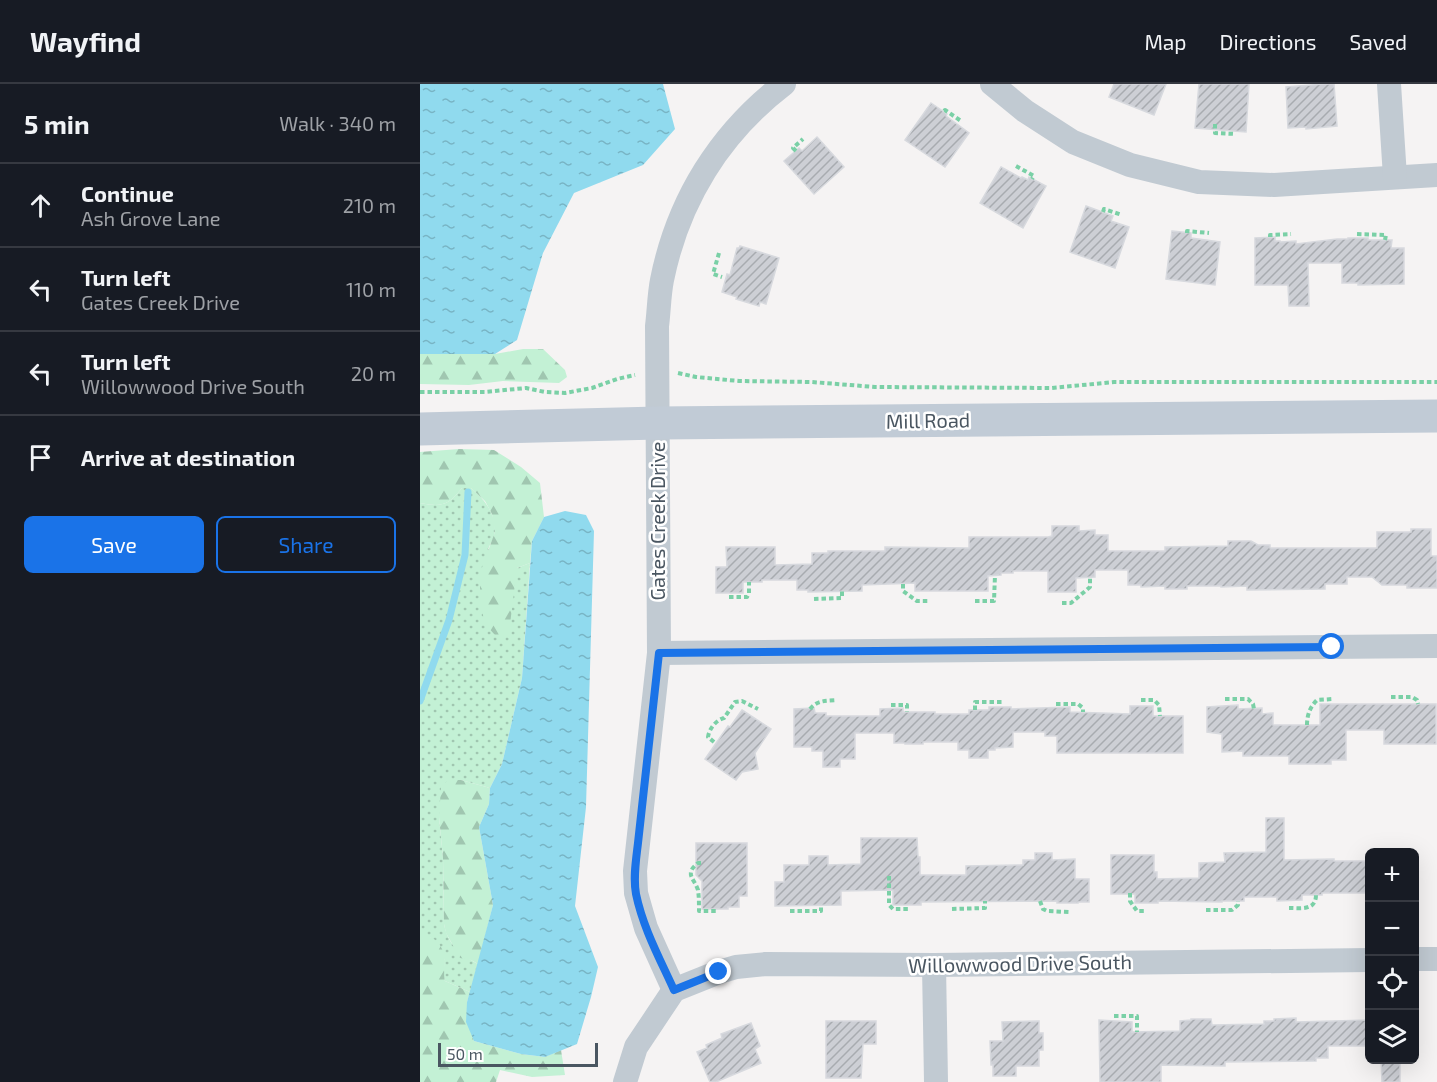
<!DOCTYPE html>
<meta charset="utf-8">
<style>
:root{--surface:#171b24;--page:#20242c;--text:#f1f3f6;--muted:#9ea1a6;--line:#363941;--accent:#1a73e8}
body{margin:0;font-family:"Exo 2",sans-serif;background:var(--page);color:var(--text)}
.controls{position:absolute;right:18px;bottom:18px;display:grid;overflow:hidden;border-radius:9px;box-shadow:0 6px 24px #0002}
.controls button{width:54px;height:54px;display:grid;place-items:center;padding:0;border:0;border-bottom:2px solid var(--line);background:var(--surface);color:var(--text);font:30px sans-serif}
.scale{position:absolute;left:18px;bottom:15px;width:160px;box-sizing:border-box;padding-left:6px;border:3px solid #4a5661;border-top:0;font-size:16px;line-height:21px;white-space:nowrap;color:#4a5661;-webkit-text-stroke:4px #fff;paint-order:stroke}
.stop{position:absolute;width:18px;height:18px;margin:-14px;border:4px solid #1a73e8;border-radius:50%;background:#fff}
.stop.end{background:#1a73e8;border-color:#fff;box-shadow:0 2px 6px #0008}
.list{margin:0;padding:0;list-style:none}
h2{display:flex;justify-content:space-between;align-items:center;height:78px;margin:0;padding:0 24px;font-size:26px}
h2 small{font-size:20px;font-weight:400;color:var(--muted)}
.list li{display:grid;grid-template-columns:39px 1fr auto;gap:18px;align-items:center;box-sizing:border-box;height:84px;padding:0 24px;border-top:2px solid var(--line)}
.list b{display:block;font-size:22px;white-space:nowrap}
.list p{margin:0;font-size:20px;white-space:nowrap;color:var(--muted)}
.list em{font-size:20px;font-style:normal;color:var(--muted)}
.actions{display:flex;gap:12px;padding:18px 24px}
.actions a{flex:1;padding:14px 0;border:2px solid var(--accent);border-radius:9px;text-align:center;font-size:21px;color:var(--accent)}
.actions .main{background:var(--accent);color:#fff}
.icon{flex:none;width:33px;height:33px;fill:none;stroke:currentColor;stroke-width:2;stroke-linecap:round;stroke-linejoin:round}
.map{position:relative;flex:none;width:1017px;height:998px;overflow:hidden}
header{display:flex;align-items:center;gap:36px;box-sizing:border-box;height:84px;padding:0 30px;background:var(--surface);border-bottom:2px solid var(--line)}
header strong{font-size:28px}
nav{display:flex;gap:33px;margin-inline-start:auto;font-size:21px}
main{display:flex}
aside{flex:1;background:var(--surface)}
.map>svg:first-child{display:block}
</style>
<header>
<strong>Wayfind</strong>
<nav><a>Map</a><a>Directions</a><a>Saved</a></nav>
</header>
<main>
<aside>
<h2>5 min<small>Walk · 340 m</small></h2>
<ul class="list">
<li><svg class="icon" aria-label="ahead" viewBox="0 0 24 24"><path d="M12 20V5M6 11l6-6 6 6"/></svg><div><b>Continue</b><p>Ash Grove Lane</p></div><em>210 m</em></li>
<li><svg class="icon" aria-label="left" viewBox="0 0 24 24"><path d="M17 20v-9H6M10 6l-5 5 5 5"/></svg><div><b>Turn left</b><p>Gates Creek Drive</p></div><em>110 m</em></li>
<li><svg class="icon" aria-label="left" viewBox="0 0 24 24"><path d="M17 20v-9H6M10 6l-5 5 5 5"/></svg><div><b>Turn left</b><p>Willowwood Drive South</p></div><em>20 m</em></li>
<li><svg class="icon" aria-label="arrive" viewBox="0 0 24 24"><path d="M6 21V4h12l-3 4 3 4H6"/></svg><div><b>Arrive at destination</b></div></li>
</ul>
<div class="actions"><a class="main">Save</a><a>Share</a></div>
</aside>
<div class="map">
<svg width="1017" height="998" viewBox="0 0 1017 998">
<defs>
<pattern id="grass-dots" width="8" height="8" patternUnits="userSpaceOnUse" patternTransform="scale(1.5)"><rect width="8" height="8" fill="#c3f1d5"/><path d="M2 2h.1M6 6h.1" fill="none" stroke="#a0c6b0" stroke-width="1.8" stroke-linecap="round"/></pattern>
<pattern id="forest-firs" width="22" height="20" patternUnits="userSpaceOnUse" patternTransform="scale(1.5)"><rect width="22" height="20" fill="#c3f1d5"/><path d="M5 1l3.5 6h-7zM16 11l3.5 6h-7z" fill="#a0c6b0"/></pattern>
<pattern id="water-ripples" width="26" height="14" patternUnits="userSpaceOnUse" patternTransform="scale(1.5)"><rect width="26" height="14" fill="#90daee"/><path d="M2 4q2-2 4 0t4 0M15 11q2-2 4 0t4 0" fill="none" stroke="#78b4c4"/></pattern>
<pattern id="building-hatch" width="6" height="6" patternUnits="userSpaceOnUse" patternTransform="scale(1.5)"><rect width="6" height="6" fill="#cdcfd5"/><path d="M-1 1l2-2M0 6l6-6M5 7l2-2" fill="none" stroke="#a8abb0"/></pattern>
</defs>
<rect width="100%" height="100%" fill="#f5f3f3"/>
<path fill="url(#grass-dots)" d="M42,404h9c13,11 24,24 24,42 0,6 -4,13 -7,19l29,19 13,-5 -8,115 -20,86 -12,24 -29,-8 -22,37 4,41 1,66c4,21 16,30 34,40l-8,28 -25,-11 -2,-7 2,-14 -15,-23h-10v-434c21,4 28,3 42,-15z"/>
<g fill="url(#forest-firs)">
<path d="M103,265h20l22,21 2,7 -8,6 -56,-2 -34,4 -49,-1v-30h75z"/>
<path d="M39,365l35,1 27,17 19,16 4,34 -12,24 -2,22 -13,5 -8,64 -5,4 -9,-1 -10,-11 -5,-22v-29l15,-41 -3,-18 -7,-13 -14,-13h-9c-14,18 -21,19 -42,15v-51z"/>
<path d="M28,696h13l29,8 -1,16 -10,23 14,78 -15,59 -7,-4 -11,-2 -14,-25 -2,-9 -1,-66 -4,-41 2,-30z"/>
<path d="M0,853c3,0 7,-1 10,0 9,3 15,15 15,24 0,7 -2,12 0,20l25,11 -3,10 7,39 47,13 24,3 16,-7 4,25 -33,2 -32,-7 -4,12h-76z"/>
</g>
<g fill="url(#water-ripples)">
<path d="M0,0h243l12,45 -32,36 -69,28 -31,60 -26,87 -22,14h-75z"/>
<path d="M145,427l21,4 8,16 -8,276 -11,99 23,61 -7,30 -14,47 -32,13 -24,-3 -47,-13 -8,-19 1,-20 26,-97 -14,-78 10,-23 1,-16 12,-24 20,-86 10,-137 12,-24z"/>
</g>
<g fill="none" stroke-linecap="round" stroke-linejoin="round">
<path stroke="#90daee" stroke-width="7" d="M0,617l29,-81 16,-65 3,-63"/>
</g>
<g fill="url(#building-hatch)" stroke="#d7d9de" stroke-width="1.5">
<path d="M694,0h52l-12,31 -45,-18z"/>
<path d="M779,0h50l-3,48 -51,-4z"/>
<path d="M904,0h10l3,42 -31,3v-2l-18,1 -2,-41z"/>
<path d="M511,19l16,11 -1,2 23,17 -24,34 -40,-27z"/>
<path d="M397,53l27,30 -30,27 -30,-33 15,-13 3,3z"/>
<path d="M581,83l20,11 1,-1 6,3 1,-3 17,9 -23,42 -43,-25z"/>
<path d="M666,122l27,10 -2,5 18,6 -14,41 -45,-16z"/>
<path d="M752,147l19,2v5l29,4 -5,43 -49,-6z"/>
<path d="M855,153v4h5v1l16,-1v3l41,-5h11v-1h20v2h24l-1,8h13v36l-46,1v-2h-16v-20h-34l1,43h-20l-1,-21h-33v-47z"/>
<path d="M320,162l39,12 -13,46 -6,-2 -1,4 -23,-7 1,-2 -15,-5 5,-18 3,1 7,-27h2z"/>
<path d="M632,442h27v5l16,-1v5h13v16h57v-4l63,-1v-5h23l7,4h12v3h107v-16h34v-3h20v27h6v32h-30v-3h-25l-10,-8h-25v7h-22v5l-76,1h-2v-4l-26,1v-1h-34v3h-22v-3l-24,1v-2h-13v-15h-33v7l-19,1v14h-28v-21h-35v2h-12v2l-13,1v15h-73v-8l-53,2v6l-54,1v-2h-11v-10h-35v2h-19v11h-27v-26h11l-1,-20h49v18l37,-1v-11h16v-2h57v-4l84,1v-11h79l4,-1z"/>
<path d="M900,620h116v40h-52v-14h-38v30h-15v4h-42v-8h-46v-5l-21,1v-18l-15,-2v-25l31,-2v4l24,-1v6l11,-1v12h47z"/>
<path d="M710,622h23v10h30v37h-126v-17h-12v-4h-32v15l-18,1v2h-7v8h-19v-8h-11v-8h-35v2h-18v-1h-11v-10h-39v26h-15v8h-17v-16h-11v-4h-18v-38l20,-1 1,5h11v3h54v-7l23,-1v4h32v2h34v-4h20v-3h22v2l59,-2v5l60,2z"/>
<path d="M322,626l29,19 -16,24 3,16 -16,3 -6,8 -31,-21 23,-33 2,1z"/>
<path d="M846,734h18v42l50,-1v2h36v32h-48v2h-20v5l-25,1v-4h-33v4h-22v1l-64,-1v2h-23v-9h-24v-39h43v17h3v7l42,-1v-15l26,-1 -1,-9 42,-1z"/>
<path d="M441,754h56l1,19h2v18h46v-9l57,-1v-5h12v-7h17v7l23,-1v20h14v23h-11v1h-21v-2l-136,1v3h-28v-15l-52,1v14l-66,1v-24h9v-17h25v-9h19v9l33,-1z"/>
<path d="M276,759h51v53h-8v11h-11v2h-26v-28l-6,-6z"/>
<path d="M876,934v4l74,-2v26h-42v12h-12v3l-91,1v4l-64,-1v17h-61l-1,-62 33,2v10l48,-1v-10l11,-1v-1h20l1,6 52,-1v-3h10v-2z"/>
<path d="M406,937h50v23h-13l-2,34h-35z"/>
<path d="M619,937v12h4v17h-4v16h-23v10h-23v-11h-2l-1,-24h13l-1,-19z"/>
<path d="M331,939l9,23 -5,3 6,14 -45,19h-6l-13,-30 10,-4 -1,-3 16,-7 -1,-4z"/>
<path d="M961,975h19v23h-18z"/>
</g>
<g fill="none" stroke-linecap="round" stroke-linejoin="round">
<g stroke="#7ad0a6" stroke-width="4" stroke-dasharray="4.5 3" stroke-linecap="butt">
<path d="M524,27l1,-1 16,11"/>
<path d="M795,40v9l21,1"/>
<path d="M376,67l-3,-3 10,-9"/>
<path d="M596,82l18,10 -2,3"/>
<path d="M683,128l1,-3 18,6"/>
<path d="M767,149v-2l22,2"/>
<path d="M937,150l29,1 -1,5"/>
<path d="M850,153v-2l21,-1"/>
<path d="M299,169l-6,21 9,3"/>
<path d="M258,289l18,4 43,4 73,1 63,5 177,1 62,-6h323"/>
<path d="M0,308h65l41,-4 19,4 20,1 27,-5 25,-9 18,-4"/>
<path d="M483,500v7l14,10h11"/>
<path d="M309,513h18l2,-4v-11"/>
<path d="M394,515l28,-1v-7"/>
<path d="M555,517h19l1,-26"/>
<path d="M642,519h9l19,-16v-10"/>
<path d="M971,613h21l5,3 1,4"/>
<path d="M805,615h23l5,5 1,5"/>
<path d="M721,616h13l5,5 1,11"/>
<path d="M636,620h22l5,4v4"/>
<path d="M471,621h16v7"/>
<path d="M390,625c7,-9 16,-8 27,-9"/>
<path d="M555,626v-8h29"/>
<path d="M887,641c0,-10 3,-18 10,-25l16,-1"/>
<path d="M294,658l-6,-5c1,-8 8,-17 16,-19l11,-16 7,-1 16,8"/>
<path d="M281,779h-3c-14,11 -4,15 0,27 1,7 1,14 1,21h18"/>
<path d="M469,792v29l4,4h15"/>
<path d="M710,809v8l7,10h9"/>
<path d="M620,817l3,8 4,2 22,1"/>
<path d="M869,824c11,0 27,3 27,-13"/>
<path d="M532,825l33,-1v-7"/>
<path d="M949,825h1"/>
<path d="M786,826h26l6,-5v-4"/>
<path d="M370,827h31v-6"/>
<path d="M694,932h23v16"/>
</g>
<g stroke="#c1cad2" stroke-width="24">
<path d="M572,0l33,27 48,31 57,23 69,17 75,3 163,-10"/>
<path d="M969,0l6,93"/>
<path d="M239,569l778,-7"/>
<path d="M994,875h23"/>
<path d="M514,881l2,117"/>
<path d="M254,906l-28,-62 -10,-35 -1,-22 24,-218 -2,-327c2,-15 2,-31 5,-46 16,-80 58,-147 122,-196"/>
<path d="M254,906l45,-18 17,-5 30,-3 168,1 436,-5"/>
<path d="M205,998l11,-35 38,-57"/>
</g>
<path stroke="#c1cbd6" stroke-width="33" d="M0,345l238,-6 779,-7"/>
</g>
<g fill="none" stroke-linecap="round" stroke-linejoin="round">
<path stroke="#1a73e8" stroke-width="8" d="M299,888l-45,18c-14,-31 -31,-62 -38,-96 -3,-16 0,-34 2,-51l21,-190 673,-6"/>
</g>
<g text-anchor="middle" stroke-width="5" stroke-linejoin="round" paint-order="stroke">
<g font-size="20" fill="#4a5661" stroke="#fff">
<text transform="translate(508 337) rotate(-1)" y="7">Mill Road</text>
<text transform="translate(238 437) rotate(-90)" y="7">Gates Creek Drive</text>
<text transform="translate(600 880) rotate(-1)" y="7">Willowwood Drive South</text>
</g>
</g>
</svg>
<div class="controls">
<button>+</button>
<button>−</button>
<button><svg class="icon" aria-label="locate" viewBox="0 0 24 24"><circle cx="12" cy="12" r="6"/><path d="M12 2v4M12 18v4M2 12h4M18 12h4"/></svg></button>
<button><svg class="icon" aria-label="layers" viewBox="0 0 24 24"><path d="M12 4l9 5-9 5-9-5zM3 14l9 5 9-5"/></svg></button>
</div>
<div class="scale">50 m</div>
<div class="stop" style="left:912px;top:563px"></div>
<div class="stop end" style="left:299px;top:888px"></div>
</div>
</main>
